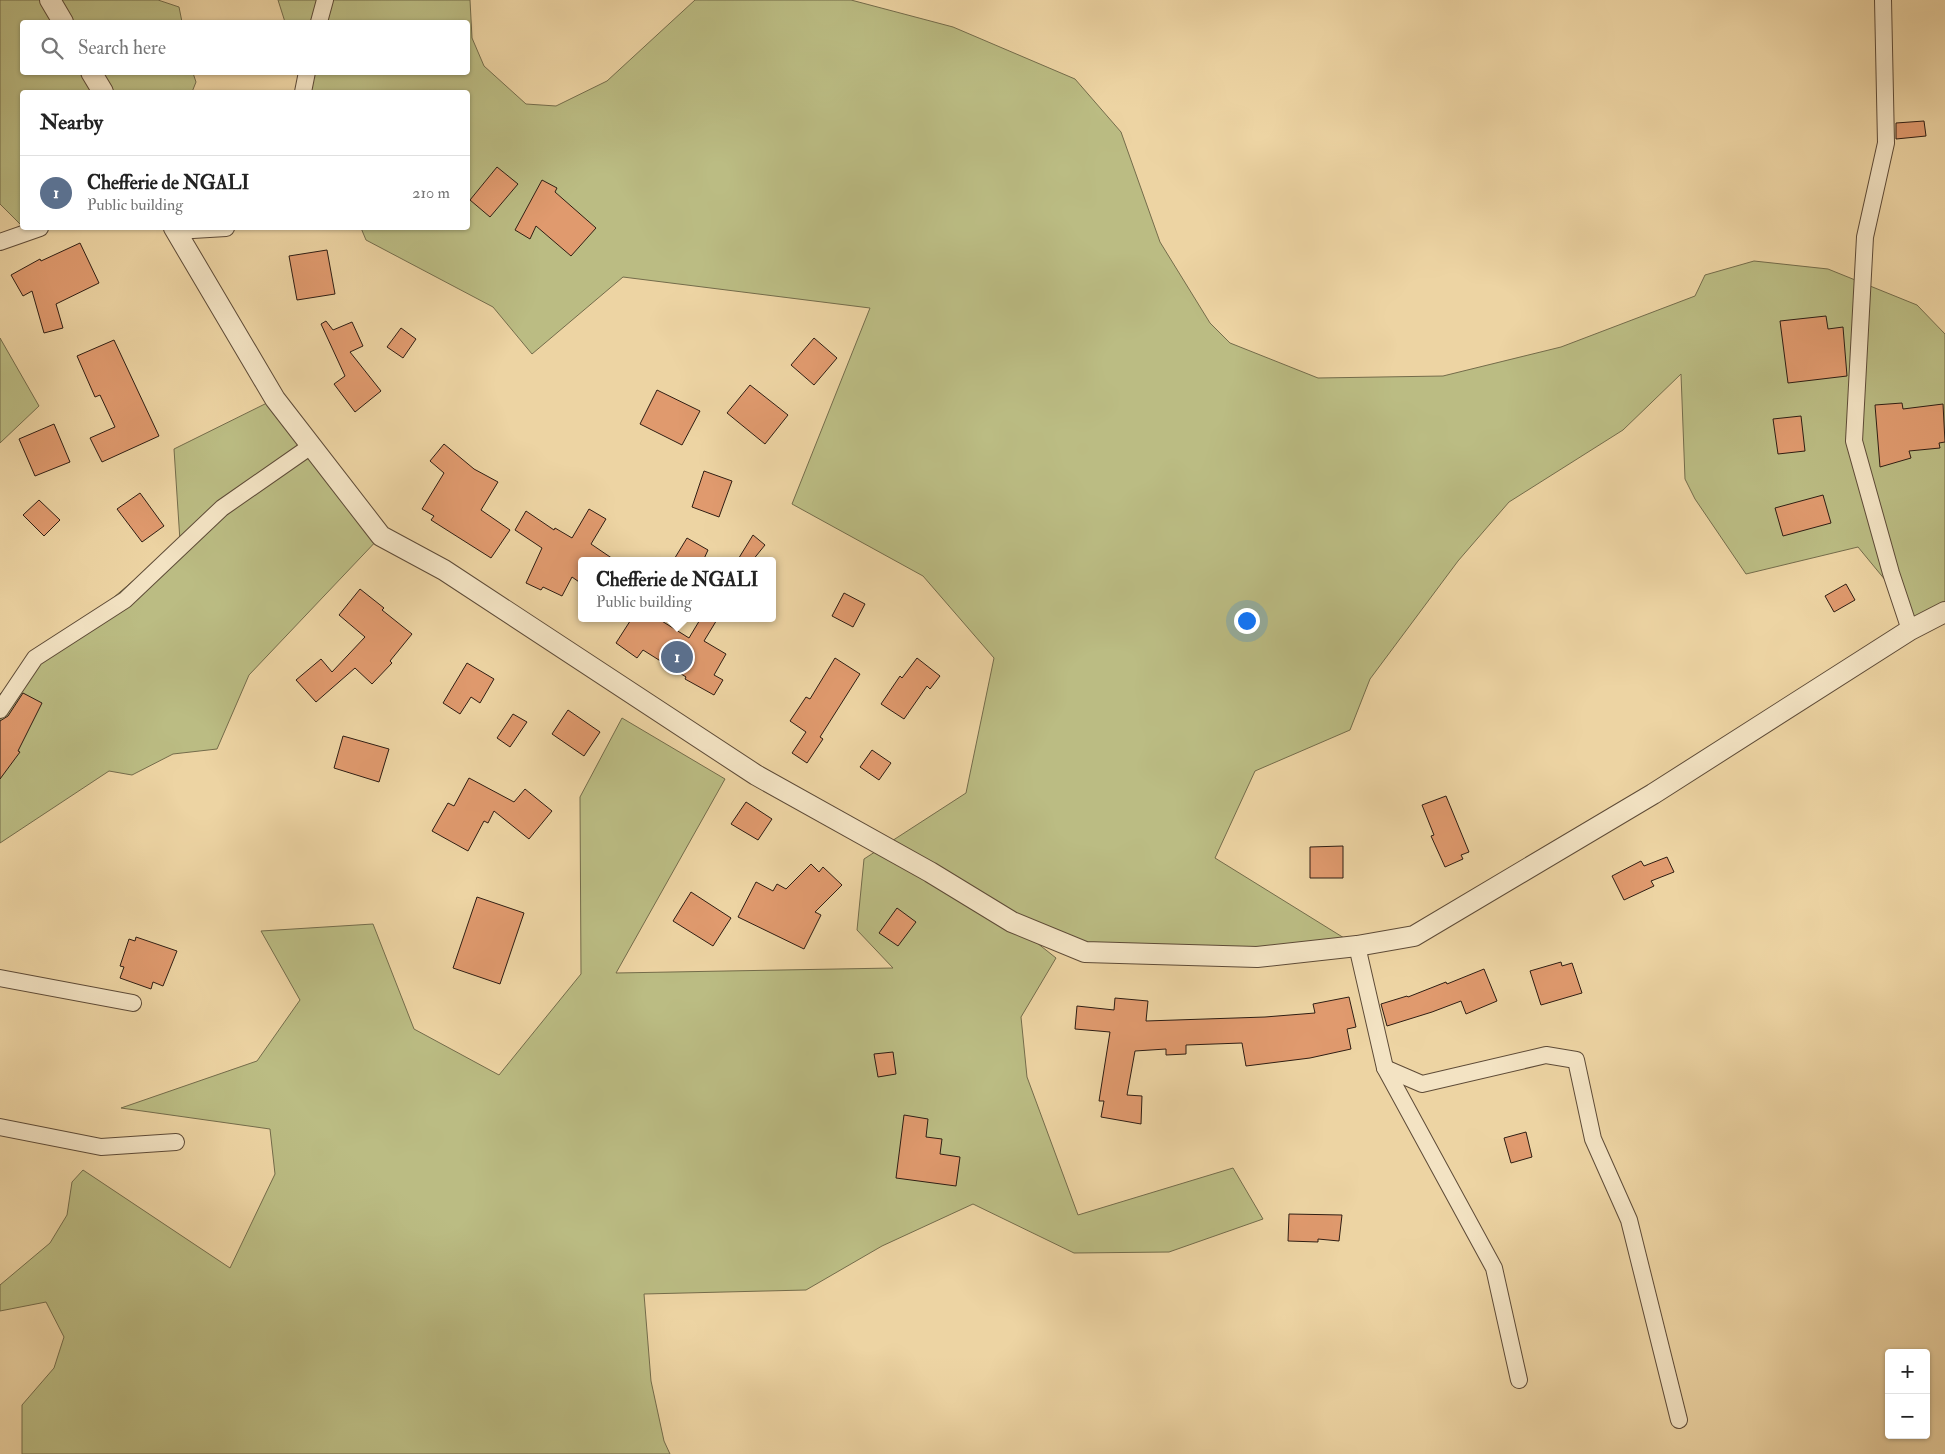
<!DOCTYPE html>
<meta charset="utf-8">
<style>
:root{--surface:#fff;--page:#f2f2f2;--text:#222;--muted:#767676;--line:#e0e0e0;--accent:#d93025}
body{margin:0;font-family:"IM FELL Double Pica",serif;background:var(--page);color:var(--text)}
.controls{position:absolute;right:15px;bottom:15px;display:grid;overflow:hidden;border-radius:5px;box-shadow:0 1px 4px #0004}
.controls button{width:45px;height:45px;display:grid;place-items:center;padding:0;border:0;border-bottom:1px solid var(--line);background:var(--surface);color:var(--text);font:25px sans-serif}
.you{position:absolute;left:1246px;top:620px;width:18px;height:18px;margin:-12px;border:4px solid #fff;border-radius:50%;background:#1a73e8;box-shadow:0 0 0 8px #1a73e833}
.badge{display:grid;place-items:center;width:32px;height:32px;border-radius:50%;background:var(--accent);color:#fff;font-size:16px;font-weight:700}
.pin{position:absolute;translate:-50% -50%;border:2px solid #fff;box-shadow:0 1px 5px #0006}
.popup{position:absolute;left:578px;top:557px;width:198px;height:65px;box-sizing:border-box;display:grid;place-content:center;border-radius:5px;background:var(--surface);filter:drop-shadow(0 1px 4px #0005);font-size:16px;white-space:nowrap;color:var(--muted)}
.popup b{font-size:19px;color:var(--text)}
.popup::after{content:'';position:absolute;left:50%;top:100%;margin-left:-10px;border:10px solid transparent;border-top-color:var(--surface)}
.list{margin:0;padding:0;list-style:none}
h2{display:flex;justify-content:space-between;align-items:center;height:65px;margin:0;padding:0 20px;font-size:21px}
h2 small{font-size:16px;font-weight:400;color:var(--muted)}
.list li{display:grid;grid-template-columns:32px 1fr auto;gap:15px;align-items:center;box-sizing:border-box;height:75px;padding:0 20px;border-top:1px solid var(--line)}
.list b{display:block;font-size:19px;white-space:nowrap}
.list p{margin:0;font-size:16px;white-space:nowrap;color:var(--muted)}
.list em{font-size:16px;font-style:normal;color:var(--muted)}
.icon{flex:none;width:28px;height:28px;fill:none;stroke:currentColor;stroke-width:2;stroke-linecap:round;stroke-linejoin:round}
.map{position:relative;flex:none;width:1945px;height:1454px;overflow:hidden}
.search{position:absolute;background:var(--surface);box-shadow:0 1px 4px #0004;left:20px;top:20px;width:450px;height:55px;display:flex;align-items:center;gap:12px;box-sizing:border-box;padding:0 18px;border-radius:5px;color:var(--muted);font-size:19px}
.panel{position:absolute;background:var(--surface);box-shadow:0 1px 4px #0004;left:20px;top:90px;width:450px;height:140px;border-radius:5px}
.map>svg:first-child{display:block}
</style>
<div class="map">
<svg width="1945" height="1454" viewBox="0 0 1945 1454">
<rect width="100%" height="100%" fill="#edd4a3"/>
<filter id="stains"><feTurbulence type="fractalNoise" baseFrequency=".004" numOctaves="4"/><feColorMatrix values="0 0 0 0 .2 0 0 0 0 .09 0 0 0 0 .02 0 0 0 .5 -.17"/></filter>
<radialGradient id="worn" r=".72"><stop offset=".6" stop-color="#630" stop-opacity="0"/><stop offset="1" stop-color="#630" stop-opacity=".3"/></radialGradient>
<g fill="#bbbc83" stroke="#746c4b">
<path d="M0,0h158l21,7 3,15h-160v50l171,1 3,9 -4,10h-170v134l-22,-22z"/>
<path d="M278,0h192l2,38 12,28 42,38 30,2 51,-25 88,-81h156l102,27 122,52 46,53 39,110 50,81 20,20 88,35 125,-2 118,-29 134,-51 10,-21 49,-14 74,8 89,36 28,29v278l-35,18 -24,-49 -28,-34 -112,27 -51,-75 -10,-20 -4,-105 -58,56 -114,72 -51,59 -88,118 -20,51 -95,41 -40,87 142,88 -272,6 -68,-25 39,31 -35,59 6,60 51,138 155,-47 30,51 -94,33 -95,1 -101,-49 -91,42 -76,44 -162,4 7,87 13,60 6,13h-648v-49l32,-37 10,-31 -18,-35 -46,9v-26l50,-42 17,-28 5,-33 11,-12 147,98 45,-94 -5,-45 -149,-21 136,-47 43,-61 -39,-69 112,-7 41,105 85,46 82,-101 -1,-177 42,-79 103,61 -109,194 277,-5 -36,-38 7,-71 102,-66 28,-135 -71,-82 -131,-72 78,-196 -247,-31 -91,77 -39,-47 -127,-67 -5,-12h107v-136h-163l-5,-19 168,-1v-50h-183z"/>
<path d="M0,338l39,68 -39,37z"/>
<path d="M275,399l106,137 -132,139 -32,74 -44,5 -41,21 -23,-4 -109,72v-149l180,-153 -6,-92z"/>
</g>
<g fill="#e09a6e" stroke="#2e1d13">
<path d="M1924,121l2,15 -30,3v-16z"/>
<path d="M497,167l21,17 -28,33 -20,-17z"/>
<path d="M542,180l15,8 -2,4 41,36 -25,28 -35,-30 -6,13 -15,-9z"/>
<path d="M80,243l19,40 -43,21 7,24 -19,5 -12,-42 -9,5 -12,-21 29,-16 1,2z"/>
<path d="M327,250l8,44 -38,6 -8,-44z"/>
<path d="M1826,316l2,13 15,-2 4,49 -59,7 -8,-62z"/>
<path d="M326,321l7,9 19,-8 11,24 -13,6 31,39 -26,21 -21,-28 11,-8 -24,-52z"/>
<path d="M401,328l15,11 -13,19 -16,-11z"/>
<path d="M814,338l23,20 -23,27 -23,-20z"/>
<path d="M114,340l45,96 -57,26 -12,-24 25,-11 -15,-32 -5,2 -18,-41z"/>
<path d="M750,385l38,30 -23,29 -38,-31z"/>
<path d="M657,390l43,21 -18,34 -42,-21z"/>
<path d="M1902,403l1,6 40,-5 2,38 -6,1 1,5 -31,3 2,7 -31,9 -5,-62z"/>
<path d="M1801,416l4,35 -27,3 -5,-35z"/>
<path d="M54,424l16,38 -35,14 -16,-37z"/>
<path d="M444,444l30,25 24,13 -17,28 29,20 -19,28 -60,-38 3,-4 -12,-7 22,-36 -14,-12z"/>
<path d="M704,471l28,10 -13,36 -27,-10z"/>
<path d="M140,493l24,33 -22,16 -25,-33z"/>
<path d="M1823,495l8,28 -48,13 -8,-28z"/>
<path d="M39,500l21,20 -16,16 -21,-21z"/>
<path d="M589,509l17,10 -15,25 25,17h-34v23l-10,-7 -10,19 -19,-9 -2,3 -15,-7 16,-35 -27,-18 11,-19 28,19 1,-2 17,10z"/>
<path d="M753,535l12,10 -13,16h-15z"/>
<path d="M687,538l21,12 -5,11h-30z"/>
<path d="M1846,584l9,16 -21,12 -9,-16z"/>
<path d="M360,589l24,19 -2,2 30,24 -22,27 2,2 -20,21 -17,-16 -39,34 -20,-22 25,-21 11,13 33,-35 -26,-22z"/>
<path d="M844,593l21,11 -12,23 -21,-11z"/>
<path d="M632,618h25l32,20 12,-20h17l-14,23 22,13 -12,21 9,5 -9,15 -29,-16 1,-2 -43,-27 -6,8 -21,-15z"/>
<path d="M835,658l25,16 -40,63 3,2 -16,24 -15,-10 14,-21 -16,-11 16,-24 4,2z"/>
<path d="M917,658l23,18 -10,13 -3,-3 -23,33 -23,-15 19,-28 2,2z"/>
<path d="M467,663l27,16 -14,24 -9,-6 -11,17 -17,-11z"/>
<path d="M23,693l19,10 -24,48 2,1 -20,27v-58l8,-5z"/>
<path d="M568,710l32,22 -16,24 -32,-22z"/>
<path d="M513,714l14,8 -17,25 -13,-9z"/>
<path d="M343,736l46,13 -10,33 -45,-14z"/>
<path d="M872,750l19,13 -12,17 -19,-13z"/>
<path d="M469,778l45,24 11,-13 27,22 -23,28 -35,-28 -6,12 -4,-2 -16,30 -36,-20 16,-28 6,3z"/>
<path d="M1446,796l23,56 -8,3 2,4 -18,8 -14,-31 3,-1 -12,-30z"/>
<path d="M746,802l26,17 -14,21 -27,-16z"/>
<path d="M1343,846v32h-33v-31z"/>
<path d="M1667,857l7,15 -23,9 3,5 -30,14 -12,-24 29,-15 3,5z"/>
<path d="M811,864l8,8 4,-5 19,18 -27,27 6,3 -17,34 -66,-32 18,-35 17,9 4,-7 9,5z"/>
<path d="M691,892l40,26 -18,28 -40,-25z"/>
<path d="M477,897l47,16 -24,71 -47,-16z"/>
<path d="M897,908l19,14 -18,24 -19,-13z"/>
<path d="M136,937l41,14 -14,35 -10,-4 -2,7 -31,-11 4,-11 -4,-1 9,-27 6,2z"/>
<path d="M1561,962l1,4 10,-3 10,30 -41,12 -11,-34z"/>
<path d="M1484,969l13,32 -31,13 -5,-13 -29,11 -45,14 -6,-22 26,-8 1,1 38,-15 1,2z"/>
<path d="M1349,997l7,30 -9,2 4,20 -41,9 -64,8 -4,-23 -56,2v9l-20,1v-6l-31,2 -8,44 15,1 -1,28 -40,-7 3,-16h-5l11,-69 -35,-3 2,-23 37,4 1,-12 33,3 -2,20 119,-4 50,-4 -2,-9z"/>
<path d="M893,1052l3,22 -18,3 -4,-23z"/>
<path d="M904,1115l24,4 -2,18 16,2 -2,15 20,3 -4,29 -60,-8z"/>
<path d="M1526,1132l6,25 -21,6 -7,-25z"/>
<path d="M1289,1214l53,1 -3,26 -21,-2v3l-30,-1z"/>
</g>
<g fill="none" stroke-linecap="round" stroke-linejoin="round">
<defs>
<g id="minor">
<path d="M1883,0l3,143 -21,94 -11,204 37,132 19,57"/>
<path d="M319,22l6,-22"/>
<path d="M303,92l4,-20"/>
<path d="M176,231l50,-3"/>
<path d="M0,242l40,-14"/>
<path d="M0,710l35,-52 90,-58 97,-92 89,-62"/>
<path d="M1357,946l28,122 109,200 25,112"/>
<path d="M0,978l133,25"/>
<path d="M1385,1068l37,16 124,-29 30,5 17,79 36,81 50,200"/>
<path d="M0,1127l101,20 75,-5"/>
</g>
<g id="tertiary">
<path d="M50,0l13,22"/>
<path d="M91,72l12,20"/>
<path d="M174,228l101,171 106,137 63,34 312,205 174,97 82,50 73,30 172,5 100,-11 57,-10 239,-142 257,-164 35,-18"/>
</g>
</defs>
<use href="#minor" stroke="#5e4b37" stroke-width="18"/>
<use href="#tertiary" stroke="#5e4b37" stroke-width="22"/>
<use href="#minor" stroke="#f3e3c3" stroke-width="16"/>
<use href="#tertiary" stroke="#f3e3c3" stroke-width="20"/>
</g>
<rect width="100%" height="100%" filter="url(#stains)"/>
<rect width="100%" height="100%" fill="url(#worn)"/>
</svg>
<div class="controls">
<button>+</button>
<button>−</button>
</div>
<div class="you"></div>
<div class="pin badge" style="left:677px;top:657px;background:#5c6f8a">1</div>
<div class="popup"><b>Chefferie de NGALI</b>Public building</div>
<div class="search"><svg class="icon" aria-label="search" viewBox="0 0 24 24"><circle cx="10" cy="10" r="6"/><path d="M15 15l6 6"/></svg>Search here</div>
<section class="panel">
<h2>Nearby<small></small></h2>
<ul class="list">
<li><span class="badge" style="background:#5c6f8a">1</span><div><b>Chefferie de NGALI</b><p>Public building</p></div><em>210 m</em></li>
</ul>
</section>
</div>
